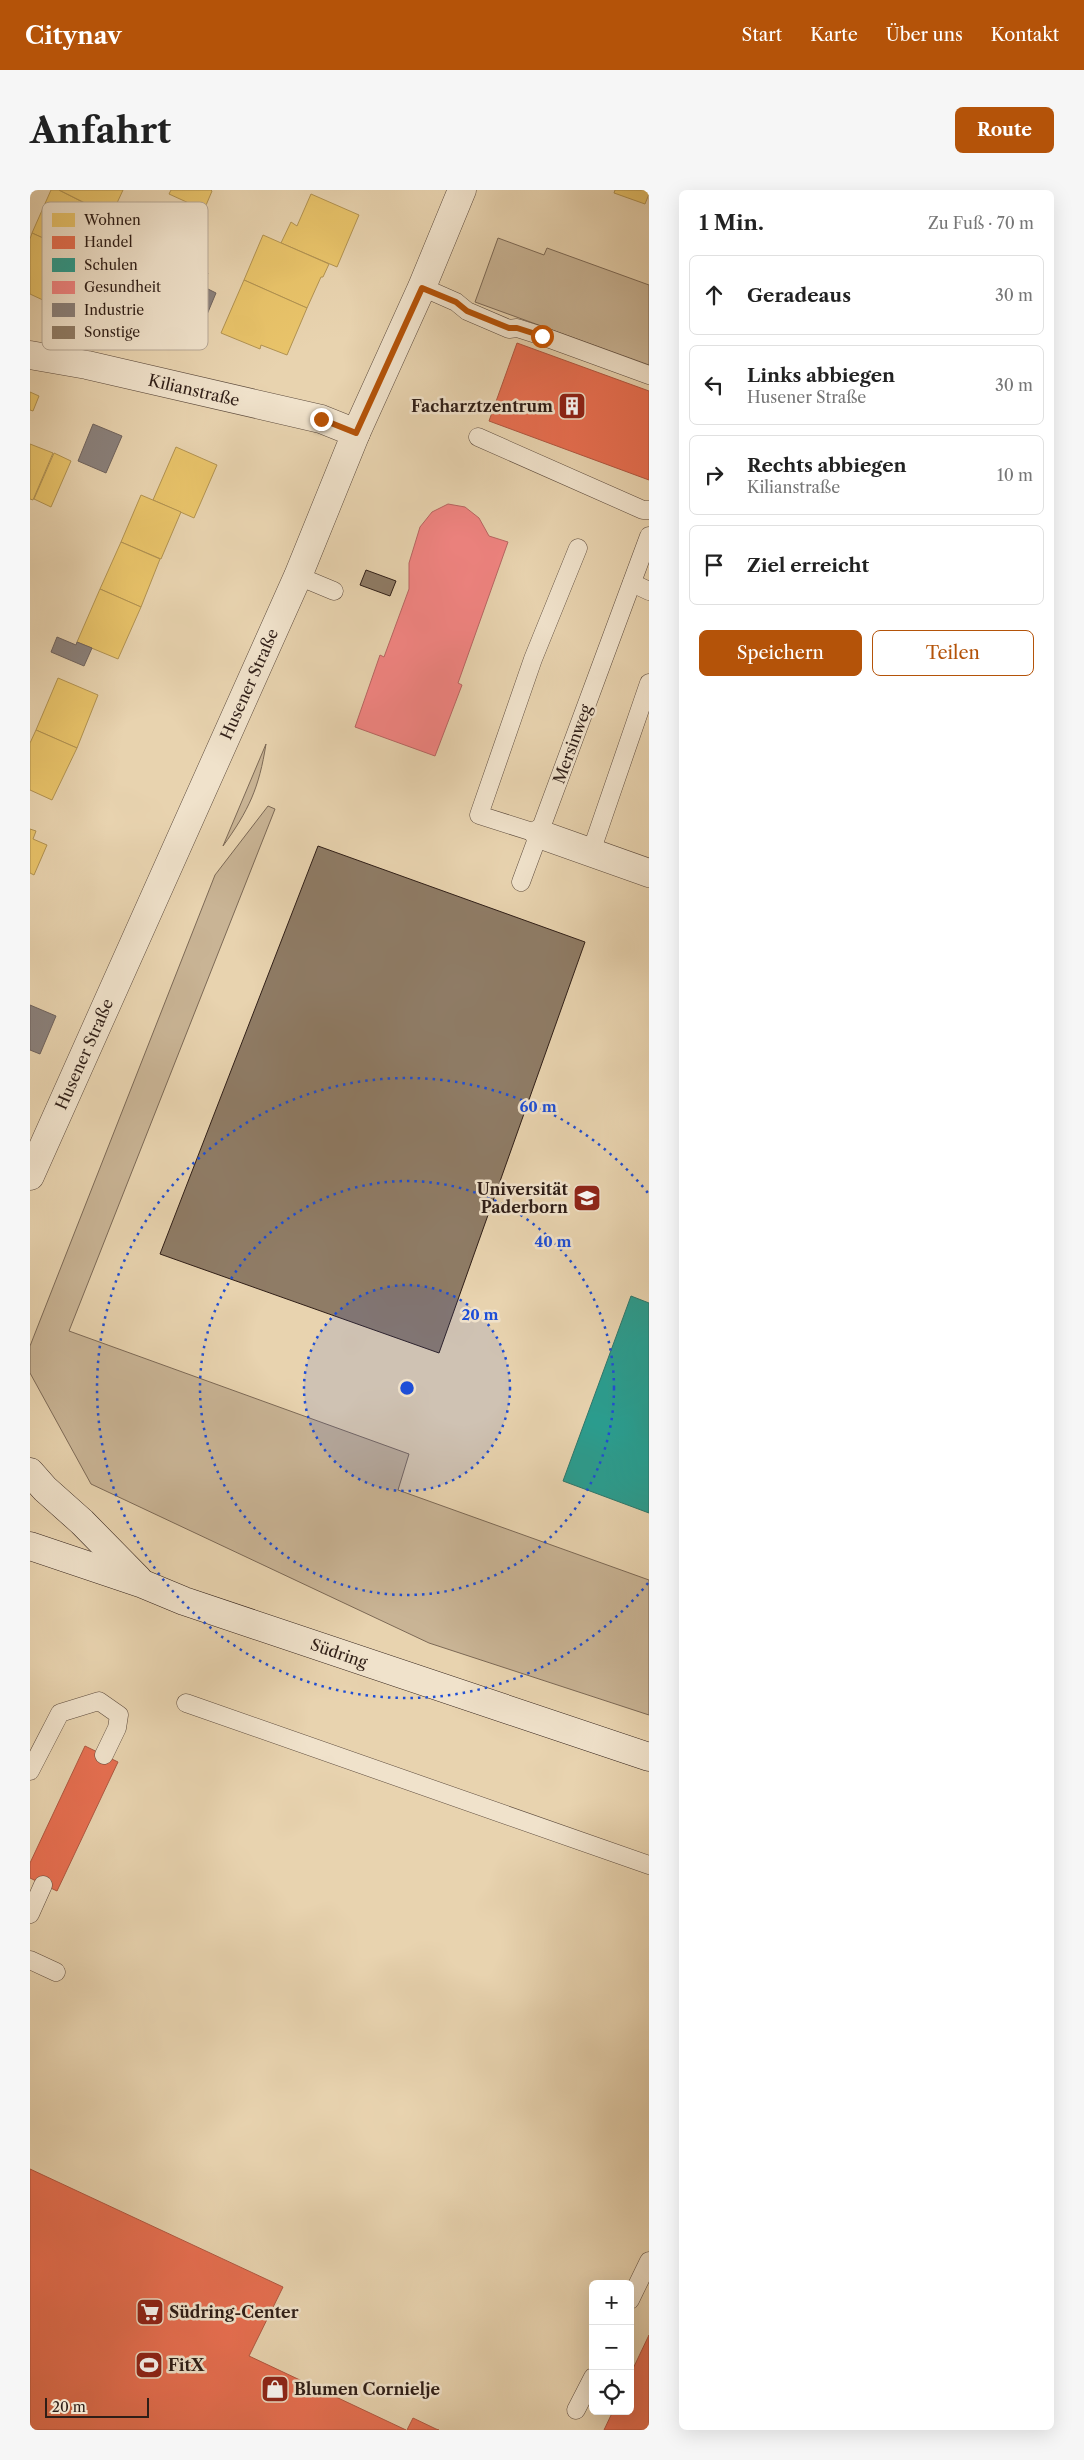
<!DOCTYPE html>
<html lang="de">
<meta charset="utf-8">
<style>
:root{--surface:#fff;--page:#f6f6f6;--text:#222;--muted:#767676;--line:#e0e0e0;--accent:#b45309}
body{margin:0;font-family:"Libre Caslon Text",serif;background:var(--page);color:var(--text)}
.controls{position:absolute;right:15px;bottom:15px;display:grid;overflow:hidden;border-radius:8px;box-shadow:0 5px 20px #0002}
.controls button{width:45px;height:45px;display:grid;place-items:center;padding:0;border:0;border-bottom:1px solid var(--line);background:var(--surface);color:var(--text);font:25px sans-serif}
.scale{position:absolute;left:15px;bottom:12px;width:104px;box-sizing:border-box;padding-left:5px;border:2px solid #2f1e17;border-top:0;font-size:14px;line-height:18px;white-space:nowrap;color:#2f1e17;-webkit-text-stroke:4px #f0e2cb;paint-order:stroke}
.stop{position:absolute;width:15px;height:15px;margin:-11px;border:4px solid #b45309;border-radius:50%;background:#fff}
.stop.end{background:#b45309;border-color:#fff;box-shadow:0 1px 5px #0008}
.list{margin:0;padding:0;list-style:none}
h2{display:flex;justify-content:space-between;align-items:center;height:65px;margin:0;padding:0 20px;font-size:21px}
h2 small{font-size:16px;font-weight:400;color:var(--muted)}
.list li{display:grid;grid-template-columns:32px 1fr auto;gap:15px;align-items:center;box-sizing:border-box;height:80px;margin:0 10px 10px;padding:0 10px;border:1px solid var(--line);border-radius:8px}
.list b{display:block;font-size:19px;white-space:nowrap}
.list p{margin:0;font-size:16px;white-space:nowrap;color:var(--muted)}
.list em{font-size:16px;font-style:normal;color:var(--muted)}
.actions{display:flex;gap:10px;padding:15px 20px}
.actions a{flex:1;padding:11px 0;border:1px solid var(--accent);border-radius:8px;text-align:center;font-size:18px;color:var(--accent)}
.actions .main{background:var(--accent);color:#fff}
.icon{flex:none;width:28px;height:28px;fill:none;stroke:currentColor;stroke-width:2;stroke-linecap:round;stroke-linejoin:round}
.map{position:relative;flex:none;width:619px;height:2240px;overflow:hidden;border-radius:8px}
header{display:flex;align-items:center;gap:30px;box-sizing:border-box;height:70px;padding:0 25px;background:var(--accent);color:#fff}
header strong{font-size:24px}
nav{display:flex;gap:28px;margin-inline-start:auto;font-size:18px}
.intro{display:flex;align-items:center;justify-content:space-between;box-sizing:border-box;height:120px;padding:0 30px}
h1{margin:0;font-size:35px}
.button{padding:12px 22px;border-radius:8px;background:var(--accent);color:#fff;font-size:18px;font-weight:700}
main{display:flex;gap:30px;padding:0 30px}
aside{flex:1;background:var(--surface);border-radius:8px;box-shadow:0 5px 20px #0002}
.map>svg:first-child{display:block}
</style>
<header>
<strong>Citynav</strong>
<nav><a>Start</a><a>Karte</a><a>Über uns</a><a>Kontakt</a></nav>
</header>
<div class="intro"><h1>Anfahrt</h1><a class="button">Route</a></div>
<main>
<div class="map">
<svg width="619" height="2240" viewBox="0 0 619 2240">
<rect width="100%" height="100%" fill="#e8d3af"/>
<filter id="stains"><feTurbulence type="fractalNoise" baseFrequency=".004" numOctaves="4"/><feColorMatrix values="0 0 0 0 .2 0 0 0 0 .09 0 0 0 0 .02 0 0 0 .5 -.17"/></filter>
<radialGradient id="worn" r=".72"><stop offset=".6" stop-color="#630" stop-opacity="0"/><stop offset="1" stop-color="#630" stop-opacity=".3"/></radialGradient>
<g fill="#c9b495" stroke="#7c6956">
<path d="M468,48l46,17 3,-7 102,37v80l-174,-63z"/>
<path d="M236,554c-7,44 -17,66 -43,102z"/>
<path d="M238,616l7,3 -206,522 340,123 -11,36 251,90v135l-220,-72 -338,-159 -61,-111v-27l185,-471z"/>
</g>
<g fill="#e9c46a" stroke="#b19251">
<path d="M21,0h8l43,22 -19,44 -51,-23z"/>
<path d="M29,0h64l-12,26z"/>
<path d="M141,0h40l1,1 -8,19 -35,-16z"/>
<path d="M585,0h34v4l-4,10 -31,-11z"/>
<path d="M281,4l48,21 -22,52 -56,-24 10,-21 6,4z"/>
<path d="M2,43l51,23 -23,52 -30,-14v-55z"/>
<path d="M233,45l66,29 -6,13h-2l-14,31 -63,-28z"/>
<path d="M214,90l63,28 -20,47 -26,-10 -1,4 -39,-16z"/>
<path d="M0,202l9,4 -6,15 -3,-1z"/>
<path d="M0,254l23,9 -20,47 -3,-1z"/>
<path d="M146,257l41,18 -23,53 -41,-18z"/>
<path d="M24,263l17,8 -20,46 -17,-8z"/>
<path d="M111,305l40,17 -20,47 -40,-17z"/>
<path d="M91,352l39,17 -19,48 -41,-18z"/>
<path d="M70,399l41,18 -23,52 -41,-17z"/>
<path d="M28,488l40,17 -21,53 -41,-18z"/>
<path d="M6,540l41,18 -25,52 -22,-10v-47z"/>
<path d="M0,639l6,2 -3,8 14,6 -13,30 -4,-2z"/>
</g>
<g fill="#e76f51" stroke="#b05740">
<path d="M487,153l132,48v89l-160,-59z"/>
<path d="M55,1556l33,16 -61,129 -27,-13v-15z"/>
<path d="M0,1979l253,118 -34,69 157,74h-376z"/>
<path d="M619,2145v95h-45l9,-19h17v-36z"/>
<path d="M383,2228l23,11 3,1h-32z"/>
</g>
<path fill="#2a9d8f" stroke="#2c776b" d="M601,1106l18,7v210l-86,-32z"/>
<path fill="#f28482" stroke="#b86562" d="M418,314l17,3 14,11 10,18 19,6 -50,141 4,2 -27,71 -80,-29 25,-72 4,2 25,-68v-26l11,-36 12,-15z"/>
<g fill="#8a817c" stroke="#6f635e">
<path d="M137,65l41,18 -7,16 -41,-17z"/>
<path d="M172,96l14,7 -13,31 -14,-7z"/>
<path d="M63,234l29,12 -16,37 -28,-12z"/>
<path d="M27,447l19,8 1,-3 15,6 -8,18 -33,-14z"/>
<path d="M0,815l26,11 -16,38 -10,-4z"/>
</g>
<g fill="#8f7c66" stroke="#2f1e17">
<path d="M336,380l30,11 -6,15 -30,-11z"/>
<path d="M288,656l267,96 -146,411 -279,-99z"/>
</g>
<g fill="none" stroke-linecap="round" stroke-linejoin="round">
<defs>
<g id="service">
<path d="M392,97l34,15 11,9 42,18 8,-1 25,8 107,39"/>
<path d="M448,247l165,73h6"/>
<path d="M268,386l36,15"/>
<path d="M602,393l17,8"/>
<path d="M509,644l-60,-19 54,-156 45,-111"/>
<path d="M561,662l58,-169"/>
<path d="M491,692l128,-346"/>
<path d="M156,1513l463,162"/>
<path d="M0,1581l30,-58 39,-12 20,14 -2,13 -13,27"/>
<path d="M0,1724l13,-29"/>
<path d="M0,1770l26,12"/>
<path d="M600,2110l19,-39"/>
<path d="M546,2220l17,-33"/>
</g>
<g id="minor">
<path d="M0,165l57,10 234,54 35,14"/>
<path d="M509,644l110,39"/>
<path d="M0,986l268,-600 58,-143 66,-146 40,-97"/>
</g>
<g id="secondary">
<path d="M0,1282l15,17 37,33 56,57"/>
<path d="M0,1356l113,38 41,17 465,156"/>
</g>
</defs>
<use href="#service" stroke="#5d4b3d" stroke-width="19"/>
<use href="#minor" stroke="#5d4b3d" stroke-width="29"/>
<use href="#secondary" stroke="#2f1e17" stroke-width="29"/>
<use href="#service" stroke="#f0e2cb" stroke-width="18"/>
<use href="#minor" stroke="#f0e2cb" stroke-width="28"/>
<use href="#secondary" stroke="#f0e2cb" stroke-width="28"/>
</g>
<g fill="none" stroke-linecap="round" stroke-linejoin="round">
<path stroke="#b45309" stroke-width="6" d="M291,229l35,14 66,-145 34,14 11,9 42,17h8l25,8"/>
</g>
<circle cx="377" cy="1198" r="103" fill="#1d4ed8" fill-opacity=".12"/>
<g fill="none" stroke="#1d4ed8" stroke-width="2.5" stroke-dasharray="2.5 5">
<circle cx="377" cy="1198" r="103"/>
<circle cx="377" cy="1198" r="207"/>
<path d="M618 1393A310 310 0 1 1 618 1003"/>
</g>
<defs>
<symbol id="building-square" viewBox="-11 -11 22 22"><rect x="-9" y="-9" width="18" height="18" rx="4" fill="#8f2418" stroke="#f0e2cb"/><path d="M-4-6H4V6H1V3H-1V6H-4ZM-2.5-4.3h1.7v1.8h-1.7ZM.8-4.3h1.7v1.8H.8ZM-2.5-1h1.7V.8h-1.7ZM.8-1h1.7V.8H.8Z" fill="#fff"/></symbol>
<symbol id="university-square" viewBox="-11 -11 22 22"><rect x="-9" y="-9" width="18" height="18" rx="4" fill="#8f2418" stroke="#f0e2cb"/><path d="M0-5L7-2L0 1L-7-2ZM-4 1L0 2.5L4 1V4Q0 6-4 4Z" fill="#fff"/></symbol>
<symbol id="supermarket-square" viewBox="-11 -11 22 22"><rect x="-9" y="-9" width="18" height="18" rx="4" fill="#8f2418" stroke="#f0e2cb"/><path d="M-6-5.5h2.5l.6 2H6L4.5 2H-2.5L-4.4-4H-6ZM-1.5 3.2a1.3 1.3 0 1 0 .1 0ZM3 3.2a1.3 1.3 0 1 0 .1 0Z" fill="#fff"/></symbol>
<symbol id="stadium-square" viewBox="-11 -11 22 22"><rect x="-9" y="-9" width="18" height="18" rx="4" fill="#8f2418" stroke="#f0e2cb"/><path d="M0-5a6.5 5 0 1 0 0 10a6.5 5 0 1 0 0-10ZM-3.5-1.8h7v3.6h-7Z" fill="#fff"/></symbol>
<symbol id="shop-square" viewBox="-11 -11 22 22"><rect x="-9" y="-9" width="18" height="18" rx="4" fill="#8f2418" stroke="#f0e2cb"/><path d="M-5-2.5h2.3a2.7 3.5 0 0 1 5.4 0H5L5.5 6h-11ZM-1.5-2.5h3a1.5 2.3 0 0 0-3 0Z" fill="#fff"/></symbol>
</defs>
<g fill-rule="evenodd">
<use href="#building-square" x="526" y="200" width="32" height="32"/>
<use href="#university-square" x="541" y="992" width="32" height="32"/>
<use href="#supermarket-square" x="104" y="2106" width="32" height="32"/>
<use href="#stadium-square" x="103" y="2159" width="32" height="32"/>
<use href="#shop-square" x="229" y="2183" width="32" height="32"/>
</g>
<g text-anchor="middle" stroke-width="5" stroke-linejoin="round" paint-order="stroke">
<g font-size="16" fill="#2f1e17" stroke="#f0e2cb">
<text transform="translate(164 200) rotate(13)" y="6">Kilianstraße</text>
<text transform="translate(219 494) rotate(-66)" y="6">Husener Straße</text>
<text transform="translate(542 554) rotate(-70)" y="6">Mersinweg</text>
<text transform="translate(54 864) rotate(-66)" y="6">Husener Straße</text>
<text transform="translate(309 1463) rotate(19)" y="6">Südring</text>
</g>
<g font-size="16" font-weight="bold" fill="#2f1e17" stroke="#f0e2cb" text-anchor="start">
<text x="523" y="222" text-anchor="end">Facharztzentrum</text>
<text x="538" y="1005" text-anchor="end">Universität<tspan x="538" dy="18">Paderborn</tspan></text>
<text x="139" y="2128">Südring-Center</text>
<text x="138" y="2181">FitX</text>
<text x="264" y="2205">Blumen Cornielje</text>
</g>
</g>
<rect x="12" y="12" width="166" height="148" rx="8" fill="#f0e2cb" stroke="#b6a795" stroke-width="1"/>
<rect x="22" y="23" width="23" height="14" fill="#e9c46a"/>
<rect x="22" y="46" width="23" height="13" fill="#e76f51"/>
<rect x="22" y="68" width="23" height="14" fill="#2a9d8f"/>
<rect x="22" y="91" width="23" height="13" fill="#f28482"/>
<rect x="22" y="113" width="23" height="14" fill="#8a817c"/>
<rect x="22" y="136" width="23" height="13" fill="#8f7c66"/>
<g font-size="14" fill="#2f1e17">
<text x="54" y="35">Wohnen</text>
<text x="54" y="57">Handel</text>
<text x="54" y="80">Schulen</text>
<text x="54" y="102">Gesundheit</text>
<text x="54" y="125">Industrie</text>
<text x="54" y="147">Sonstige</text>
</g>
<circle cx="377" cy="1198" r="8" fill="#1d4ed8" stroke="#f0e2cb" stroke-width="2.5"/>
<g font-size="15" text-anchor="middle" font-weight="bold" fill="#1d4ed8" stroke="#f0e2cb" stroke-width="5" stroke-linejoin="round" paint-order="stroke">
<text x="508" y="922">60 m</text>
<text x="523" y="1057">40 m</text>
<text x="450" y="1130">20 m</text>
</g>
<rect width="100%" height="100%" filter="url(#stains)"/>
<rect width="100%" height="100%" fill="url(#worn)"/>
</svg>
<div class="controls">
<button>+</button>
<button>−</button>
<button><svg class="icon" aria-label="locate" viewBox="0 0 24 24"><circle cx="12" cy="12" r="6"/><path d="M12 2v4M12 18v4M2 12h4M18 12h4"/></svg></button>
</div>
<div class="scale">20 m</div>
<div class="stop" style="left:512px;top:146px"></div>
<div class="stop end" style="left:291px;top:229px"></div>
</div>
<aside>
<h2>1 Min.<small>Zu Fuß · 70 m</small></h2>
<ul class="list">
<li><svg class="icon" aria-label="ahead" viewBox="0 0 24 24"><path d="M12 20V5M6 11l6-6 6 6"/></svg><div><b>Geradeaus</b></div><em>30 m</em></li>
<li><svg class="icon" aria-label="left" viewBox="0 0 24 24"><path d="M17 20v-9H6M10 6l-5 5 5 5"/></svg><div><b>Links abbiegen</b><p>Husener Straße</p></div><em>30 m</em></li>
<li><svg class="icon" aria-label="right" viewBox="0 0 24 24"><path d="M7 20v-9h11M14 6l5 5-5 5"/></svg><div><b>Rechts abbiegen</b><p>Kilianstraße</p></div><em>10 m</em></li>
<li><svg class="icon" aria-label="arrive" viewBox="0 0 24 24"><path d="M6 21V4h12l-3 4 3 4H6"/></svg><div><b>Ziel erreicht</b></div></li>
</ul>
<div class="actions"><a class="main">Speichern</a><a>Teilen</a></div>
</aside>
</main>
